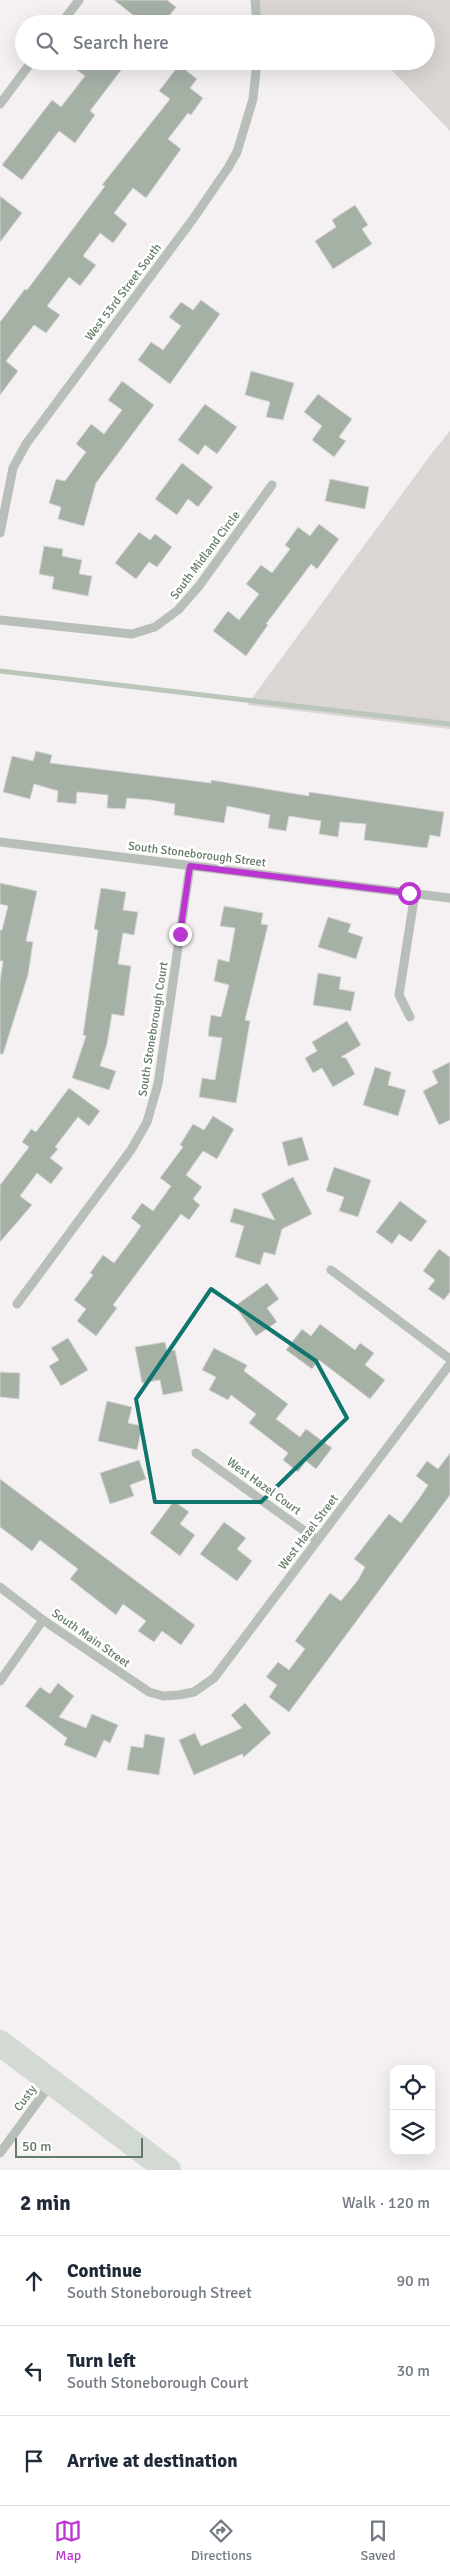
<!DOCTYPE html>
<meta charset="utf-8">
<style>
:root{--surface:#fff;--page:#f2f2f3;--text:#1f2937;--muted:#747a83;--line:#e0e1e3;--accent:#bb36d0}
body{margin:0;font-family:Signika,sans-serif;background:var(--page);color:var(--text)}
.controls{position:absolute;right:15px;bottom:15px;display:grid;overflow:hidden;border-radius:10px;box-shadow:0 5px 20px #0002}
.controls button{width:45px;height:45px;display:grid;place-items:center;padding:0;border:0;border-bottom:1px solid var(--line);background:var(--surface);color:var(--text);font:25px sans-serif}
.scale{position:absolute;left:15px;bottom:12px;width:128px;box-sizing:border-box;padding-left:5px;border:2px solid #637a64;border-top:0;font-size:14px;line-height:18px;white-space:nowrap;color:#637a64;-webkit-text-stroke:4px #fff;paint-order:stroke}
.stop{position:absolute;width:15px;height:15px;margin:-11px;border:4px solid #bb36d0;border-radius:50%;background:#fff}
.stop.end{background:#bb36d0;border-color:#fff;box-shadow:0 1px 5px #0008}
.list{margin:0;padding:0;list-style:none}
h2{display:flex;justify-content:space-between;align-items:center;height:65px;margin:0;padding:0 20px;font-size:21px}
h2 small{font-size:16px;font-weight:400;color:var(--muted)}
.list li{display:grid;grid-template-columns:32px 1fr auto;gap:15px;align-items:center;box-sizing:border-box;height:90px;padding:0 20px;border-top:1px solid var(--line)}
.list b{display:block;font-size:19px;white-space:nowrap}
.list p{margin:0;font-size:16px;white-space:nowrap;color:var(--muted)}
.list em{font-size:16px;font-style:normal;color:var(--muted)}
.icon{flex:none;width:28px;height:28px;fill:none;stroke:currentColor;stroke-width:2;stroke-linecap:round;stroke-linejoin:round}
.map{position:relative;flex:none;width:450px;height:2170px;overflow:hidden}
.search{position:absolute;background:var(--surface);box-shadow:0 5px 20px #0002;left:15px;right:15px;top:15px;height:55px;display:flex;align-items:center;gap:12px;box-sizing:border-box;padding:0 18px;border-radius:28px;color:var(--muted);font-size:19px}
.sheet{height:335px;background:var(--surface)}
nav{display:flex;justify-content:space-around;align-items:center;box-sizing:border-box;height:70px;border-top:1px solid var(--line);background:var(--surface);font-size:14px;color:var(--muted)}
nav a{display:grid;justify-items:center;gap:2px}
nav .on{color:var(--accent)}
.map>svg:first-child{display:block}
</style>
<div class="map">
<svg width="450" height="2170" viewBox="0 0 450 2170">
<rect width="100%" height="100%" fill="#f5f1f3"/>
<g fill="#dbd5d3">
<path d="M252,0h198v131l-67,-70h43v-37h-171z"/>
<path d="M450,431v298l-203,-24 185,-252z"/>
</g>
<g fill="none" stroke-linecap="round" stroke-linejoin="round">
<path stroke="#bac6b9" stroke-width="5" d="M0,671l450,53"/>
</g>
<g fill="#a6b1a6" stroke="#d6d4d5">
<path d="M114,0h53l9,7 -13,17h-37l7,-9z"/>
<path d="M65,61h63l-38,50 5,4 -20,28 -16,-12 -37,49 -20,-15 50,-65 9,7 24,-31z"/>
<path d="M179,65l18,14 -7,9 13,10 -12,17 -3,-2 -20,26 13,10 -35,49 -13,-10 -19,25 13,11 -14,19 -13,-10 -17,23 13,9 -16,21 -11,-9 -22,29 13,9 -14,18 -12,-8 -28,36 12,10 -18,24v-73l25,-33 2,1 78,-104 -3,-1 68,-86 -11,-8z"/>
<path d="M0,196l22,17 -22,29z"/>
<path d="M355,205l13,20 -6,4 10,15 -39,25 -18,-28 21,-14 -4,-7z"/>
<path d="M201,300l19,14 -50,70 -32,-24 13,-18 12,8 18,-24 -12,-9 12,-15 12,8z"/>
<path d="M251,371l43,12 -11,37 -17,-3 4,-15 -25,-7z"/>
<path d="M122,381l32,24 -58,78 -12,43 -26,-7 3,-12 -12,-4 7,-24 9,2 21,-29 -10,-8 15,-20 13,10 18,-24 -14,-10z"/>
<path d="M318,394l34,25 -13,18 7,4 -12,16 -22,-17 10,-14 -18,-14z"/>
<path d="M205,404l32,23 -20,27 -12,-9 -7,10 -20,-15z"/>
<path d="M182,463l31,24 -15,20 -10,-8 -11,16 -22,-16z"/>
<path d="M330,479l39,8 -4,22 -40,-8z"/>
<path d="M319,524l20,15 -22,30 -6,-5 -45,60 2,1 -22,31 -33,-25 15,-20 11,9 20,-26 -13,-10 15,-19 11,8 18,-24 -5,-4 13,-18 12,9z"/>
<path d="M139,532l11,8 5,-6 17,13 -15,20 -8,-5 -13,17 -21,-16z"/>
<path d="M44,546l19,3 -1,7 20,4 -3,14 13,2 -4,20 -36,-7 2,-12 -15,-3z"/>
<path d="M36,751l16,4 -2,8 161,20v-3l98,16v-4l135,20 -4,25 -10,-2 -3,13 -63,-8 2,-16 -26,-2 -2,15 -19,-3 2,-13 -32,-5 -3,15 -18,-3 2,-13 -43,-9 -3,17 -50,-8 1,-11 -24,-4 -24,-2 -2,11 -18,-1 1,-13 -31,-3 -1,12 -19,-2 1,-11 -24,-7 -4,15 -27,-7 9,-36 21,5z"/>
<path d="M0,883l37,8 -11,50 7,1 -5,33 -25,79h-3v-72l3,-21h-3v-31h2l6,-24 -8,-2z"/>
<path d="M101,888l25,4 -3,18 15,2 -4,23 -11,-2 -5,31 13,2 -7,50 -12,-2 -5,30 -7,22 16,5 -7,19 -37,-12 14,-42 -3,-1 15,-105 -4,-1z"/>
<path d="M224,906l39,7 -2,11 7,1 -23,95 5,1 -14,82 -37,-6 3,-19 13,2 7,-42 -14,-2 3,-21 10,2 8,-32 -15,-4 4,-22 11,3 6,-34 -15,-2z"/>
<path d="M328,917l23,7 -3,8 15,5 -7,22 -38,-12z"/>
<path d="M318,973l23,4 -2,12 16,3 -4,19 -38,-6z"/>
<path d="M347,1021l14,24 -20,12 5,1 9,16 -22,13 -11,-19 -9,5 -8,-15 12,-7 -5,-9z"/>
<path d="M450,1062v58l-11,5 -16,-34 15,-8 -6,-12z"/>
<path d="M375,1067l16,5 -3,13 18,5 -8,26 -35,-11z"/>
<path d="M69,1088l31,23 -11,15 -11,-9 -23,30 3,2 -8,9 13,10 -12,16 -14,-11 -17,23 12,9 -32,37v-57l29,-38 -7,-5 9,-13 5,3z"/>
<path d="M213,1116l21,13 -17,30 -14,-8 -17,24 16,12 -9,12 7,6 -11,15 -8,-6 -68,91 4,3 -21,28 -19,-15 9,-12 -12,-9 19,-25 -3,-2 13,-18 11,8 20,-27 7,-10 -10,-8 11,-15 11,8 18,-25 -11,-8 23,-31 -3,-2 13,-21 11,6z"/>
<path d="M302,1137l7,23 -21,6 -6,-24z"/>
<path d="M334,1167l37,13 -13,37 -19,-6 5,-14 -18,-6z"/>
<path d="M293,1177l19,37 -30,15 -7,26 -11,-3 -4,13 -25,-8 9,-31 -14,-4 4,-14 41,12 -14,-26z"/>
<path d="M400,1201l27,20 -16,21 -12,-8 -7,10 -16,-12z"/>
<path d="M439,1249l11,8v35l-6,8 -16,-11 7,-9 -12,-9z"/>
<path d="M267,1283l12,16 -12,9 10,14 -21,14 -21,-30z"/>
<path d="M320,1324l35,26 5,-7 14,10 -9,12 20,15 -15,19 -51,-39 -7,9 -26,-19 16,-21 9,7z"/>
<path d="M68,1338l20,32 -27,16 -12,-20 10,-6 -8,-12z"/>
<path d="M165,1342l2,9 8,-1 8,41 -20,4 -3,-15 -18,3 -7,-36z"/>
<path d="M214,1348l33,17 -3,6 44,33 -12,15 24,18 6,-8 26,19 -16,21 -10,-8 -8,11 -15,-12 5,-7 -39,-30 7,-9 -25,-19 -3,5 -19,-10 7,-13 -14,-7z"/>
<path d="M0,1372l20,1 -1,26 -19,-2z"/>
<path d="M107,1401l25,6 -4,16 14,3 -5,24 -39,-9z"/>
<path d="M450,1453v42l-161,217 -20,-15 8,-12 -11,-8 12,-15 11,8 16,-21 -10,-8 35,-48 11,8 17,-21 7,-13 -11,-8 35,-45 12,9 20,-27 7,-11 -12,-9 11,-15 11,8z"/>
<path d="M139,1460l7,19 -16,6 4,11 -24,8 -10,-31z"/>
<path d="M0,1479l195,146 -14,20 -19,-14 -8,11 -16,-11 8,-10 -23,-17 -7,11 -46,-36 8,-10 -38,-29 -8,11 -32,-24z"/>
<path d="M174,1501l15,11 -9,12 15,11 -15,21 -30,-23z"/>
<path d="M224,1522l22,16 -9,11 15,12 -15,20 -37,-27z"/>
<path d="M58,1683l16,13 -15,21 27,11 6,-14 26,11 -8,18 -6,-3 -8,18 -32,-13 3,-7 -42,-32 15,-19 10,7z"/>
<path d="M245,1703l26,30 -27,24 -2,-3 -48,21 -15,-35 16,-7 6,13 41,-18 -11,-13z"/>
<path d="M145,1734l20,4 -6,37 -32,-5 4,-24 12,2z"/>
</g>
<g fill="none" stroke-linecap="round" stroke-linejoin="round">
<g stroke="#b7bfb8" stroke-width="9">
<path d="M255,0l2,24"/>
<path d="M61,24l18,-24"/>
<path d="M0,104l32,-43"/>
<path d="M0,533l13,-65 13,-24 167,-225 35,-51 9,-16 16,-53 4,-38"/>
<path d="M0,620l132,14 23,-7 23,-17 21,-24 73,-101"/>
<path d="M0,842l450,56"/>
<path d="M410,1017l-11,-22 16,-102"/>
<path d="M331,1270l119,89"/>
<path d="M17,1304l114,-154 16,-28 11,-38 32,-218"/>
<path d="M196,1453l121,87"/>
<path d="M0,1587l43,33 106,72 14,4 16,-1 15,-3 20,-14 236,-314"/>
<path d="M0,1681l43,-61"/>
<path d="M0,2153l50,-68"/>
</g>
<path stroke="#d3dad3" stroke-width="26" d="M0,2043l168,127"/>
</g>
<g fill="none" stroke-linecap="round" stroke-linejoin="round">
<path stroke="#bb36d0" stroke-width="6" d="M180,934l10,-68 219,27"/>
</g>
<path fill="none" stroke="#0f766e" stroke-width="4" stroke-linejoin="round" d="M211,1289l105,72 31,57 -86,84h-106l-19,-103z"/>
<g text-anchor="middle" stroke-width="5" stroke-linejoin="round" paint-order="stroke">
<g font-size="12" fill="#637a64" stroke="#fff">
<text transform="translate(123 292) rotate(-53)" y="4">West 53rd Street South</text>
<text transform="translate(205 555) rotate(-53)" y="4">South Midland Circle</text>
<text transform="translate(197 854) rotate(7)" y="4">South Stoneborough Street</text>
<text transform="translate(153 1029) rotate(-81)" y="4">South Stoneborough Court</text>
<text transform="translate(264 1486) rotate(36)" y="4">West Hazel Court</text>
<text transform="translate(308 1532) rotate(-53)" y="4">West Hazel Street</text>
<text transform="translate(91 1638) rotate(35)" y="4">South Main Street</text>
<text transform="translate(25 2098) rotate(-54)" y="4">Custy</text>
</g>
</g>
</svg>
<div class="controls">
<button><svg class="icon" aria-label="locate" viewBox="0 0 24 24"><circle cx="12" cy="12" r="6"/><path d="M12 2v4M12 18v4M2 12h4M18 12h4"/></svg></button>
<button><svg class="icon" aria-label="layers" viewBox="0 0 24 24"><path d="M12 4l9 5-9 5-9-5zM3 14l9 5 9-5"/></svg></button>
</div>
<div class="scale">50 m</div>
<div class="stop" style="left:409px;top:893px"></div>
<div class="stop end" style="left:180px;top:934px"></div>
<div class="search"><svg class="icon" aria-label="search" viewBox="0 0 24 24"><circle cx="10" cy="10" r="6"/><path d="M15 15l6 6"/></svg>Search here</div>
</div>
<section class="sheet">
<h2>2 min<small>Walk · 120 m</small></h2>
<ul class="list">
<li><svg class="icon" aria-label="ahead" viewBox="0 0 24 24"><path d="M12 20V5M6 11l6-6 6 6"/></svg><div><b>Continue</b><p>South Stoneborough Street</p></div><em>90 m</em></li>
<li><svg class="icon" aria-label="left" viewBox="0 0 24 24"><path d="M17 20v-9H6M10 6l-5 5 5 5"/></svg><div><b>Turn left</b><p>South Stoneborough Court</p></div><em>30 m</em></li>
<li><svg class="icon" aria-label="arrive" viewBox="0 0 24 24"><path d="M6 21V4h12l-3 4 3 4H6"/></svg><div><b>Arrive at destination</b></div></li>
</ul>
</section>
<nav>
<a class="on"><svg class="icon" aria-label="map" viewBox="0 0 24 24"><path d="M3 6l6-2 6 2 6-2v14l-6 2-6-2-6 2zM9 4v14M15 6v14"/></svg>Map</a>
<a><svg class="icon" aria-label="directions" viewBox="0 0 24 24"><path d="M12 3l9 9-9 9-9-9zM9 14v-3h6M13 9l2 2-2 2"/></svg>Directions</a>
<a><svg class="icon" aria-label="saved" viewBox="0 0 24 24"><path d="M7 4h10v16l-5-4-5 4z"/></svg>Saved</a>
</nav>
